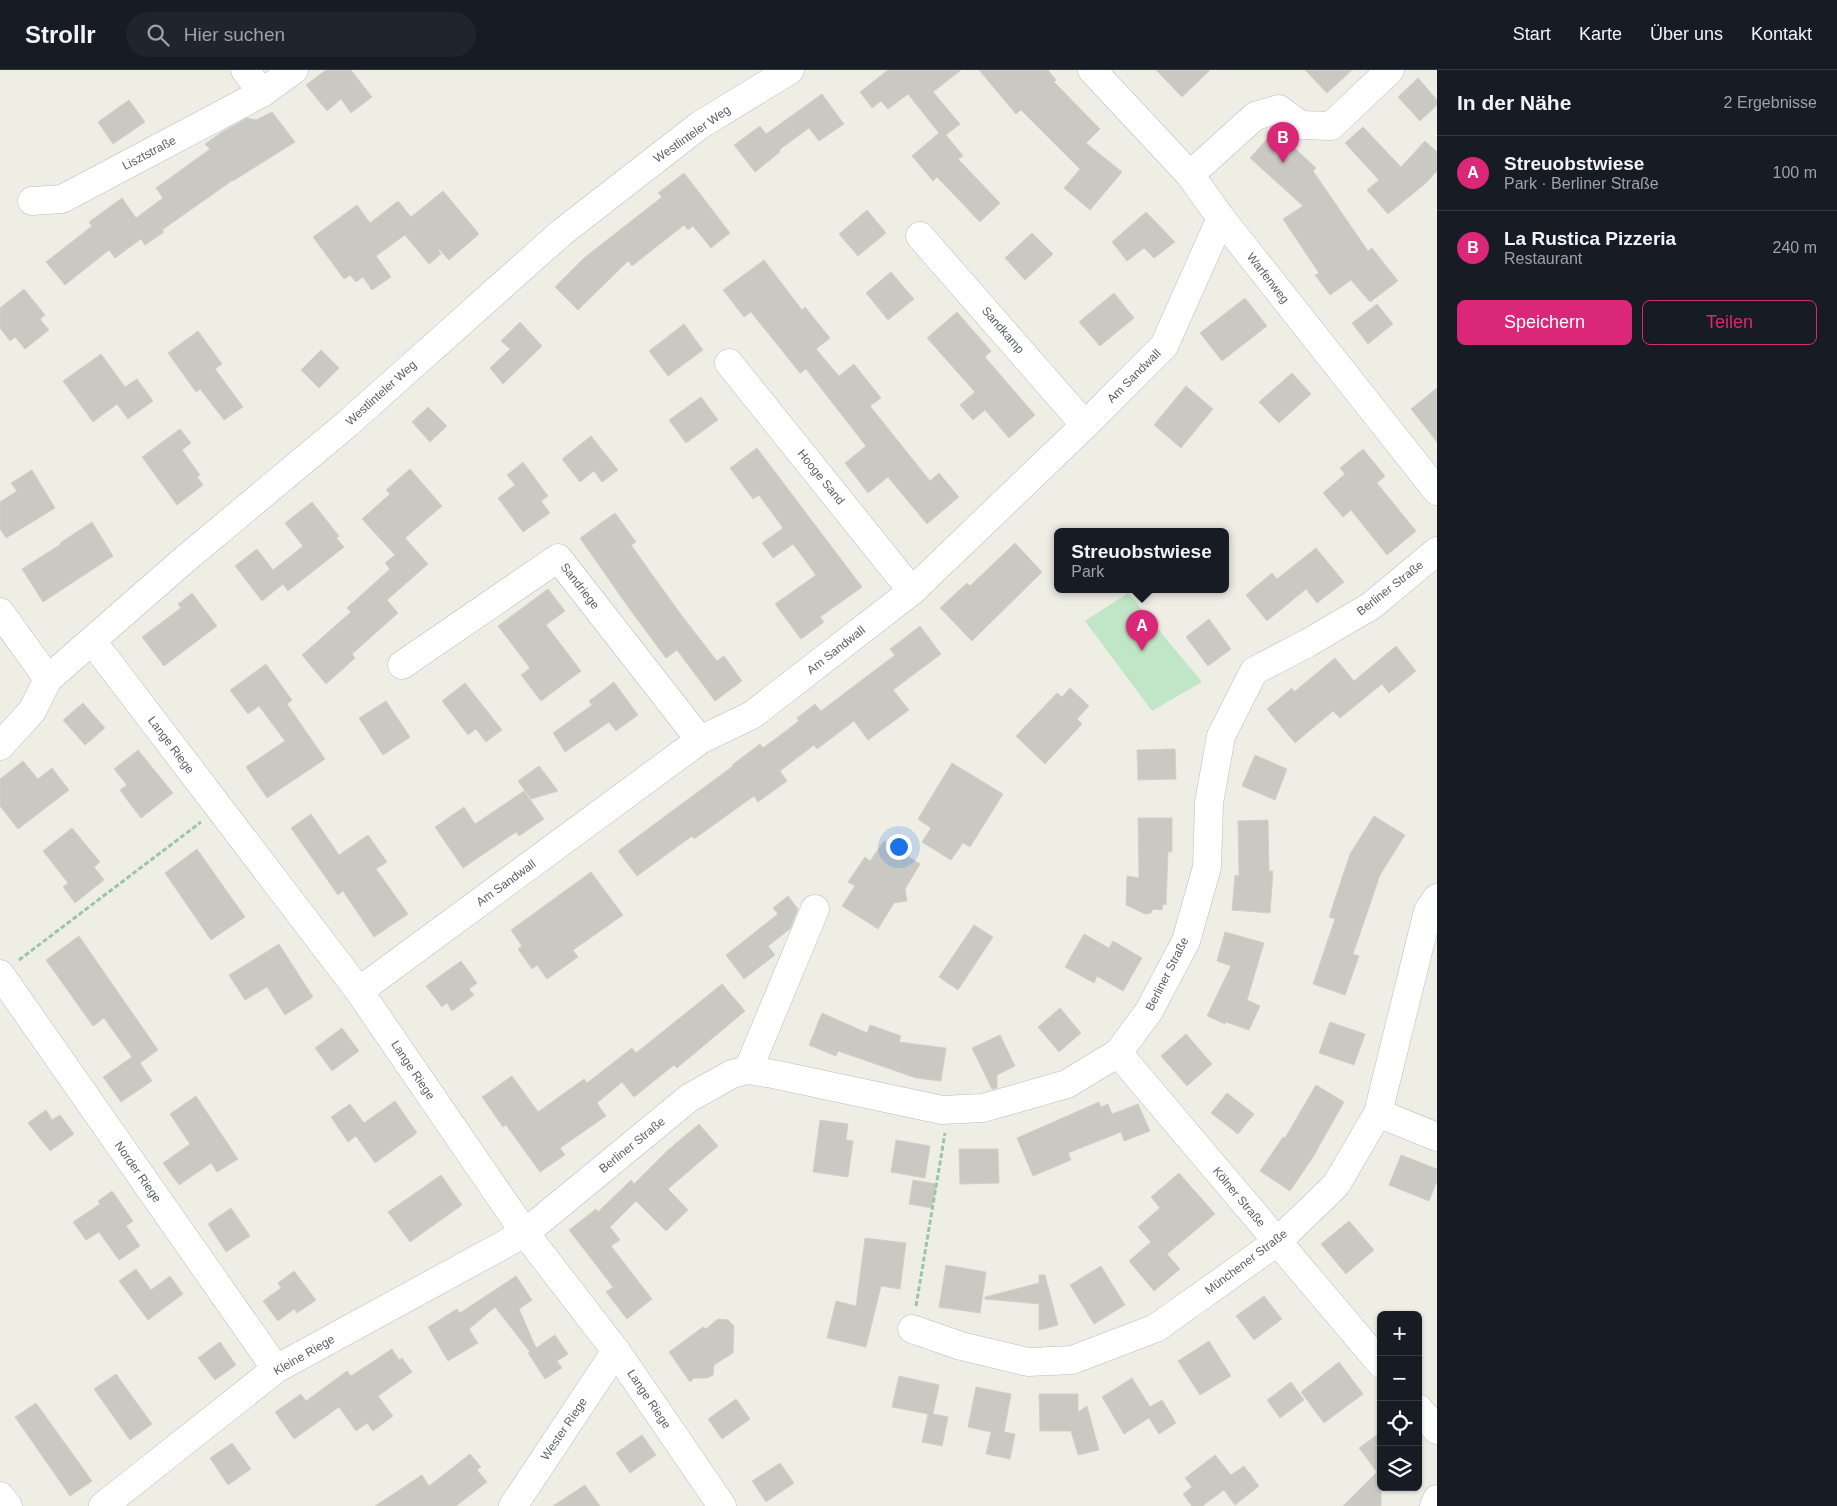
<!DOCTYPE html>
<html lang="de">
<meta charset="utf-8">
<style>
:root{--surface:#171b24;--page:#20242c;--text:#f1f3f6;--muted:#9ea1a6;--line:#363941;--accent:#db2777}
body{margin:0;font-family:Arial,sans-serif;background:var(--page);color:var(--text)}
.controls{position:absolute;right:15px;bottom:15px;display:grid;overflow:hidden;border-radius:8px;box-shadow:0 1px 4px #0004}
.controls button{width:45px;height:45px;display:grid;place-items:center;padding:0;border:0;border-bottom:1px solid var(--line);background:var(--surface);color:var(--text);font:25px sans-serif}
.you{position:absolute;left:898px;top:776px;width:18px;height:18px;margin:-12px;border:4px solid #fff;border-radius:50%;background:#1a73e8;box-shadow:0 0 0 8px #1a73e833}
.badge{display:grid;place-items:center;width:32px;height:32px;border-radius:50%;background:var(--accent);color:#fff;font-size:16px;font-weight:700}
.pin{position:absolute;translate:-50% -41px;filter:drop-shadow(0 1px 2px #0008)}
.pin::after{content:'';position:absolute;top:26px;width:18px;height:15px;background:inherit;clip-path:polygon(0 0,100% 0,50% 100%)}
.popup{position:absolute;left:1054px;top:458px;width:175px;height:65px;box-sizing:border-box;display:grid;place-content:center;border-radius:8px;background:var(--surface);filter:drop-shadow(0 1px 4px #0005);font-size:16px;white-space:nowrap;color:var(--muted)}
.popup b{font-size:19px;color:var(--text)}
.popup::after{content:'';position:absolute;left:50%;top:100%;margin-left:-10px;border:10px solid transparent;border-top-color:var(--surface)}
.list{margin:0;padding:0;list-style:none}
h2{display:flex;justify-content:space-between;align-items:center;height:65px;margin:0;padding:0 20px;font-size:21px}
h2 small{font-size:16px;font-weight:400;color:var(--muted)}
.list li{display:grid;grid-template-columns:32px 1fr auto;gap:15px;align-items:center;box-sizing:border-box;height:75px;padding:0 20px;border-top:1px solid var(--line)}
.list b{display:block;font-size:19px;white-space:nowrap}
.list p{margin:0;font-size:16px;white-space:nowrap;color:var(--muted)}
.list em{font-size:16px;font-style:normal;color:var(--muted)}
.actions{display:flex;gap:10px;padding:15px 20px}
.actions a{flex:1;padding:11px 0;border:1px solid var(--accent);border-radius:8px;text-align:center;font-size:18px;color:var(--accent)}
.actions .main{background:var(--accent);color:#fff}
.icon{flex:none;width:28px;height:28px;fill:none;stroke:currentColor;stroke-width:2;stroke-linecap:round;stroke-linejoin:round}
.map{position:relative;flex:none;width:1437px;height:1436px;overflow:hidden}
header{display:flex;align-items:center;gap:30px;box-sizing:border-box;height:70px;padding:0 25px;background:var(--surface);border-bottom:1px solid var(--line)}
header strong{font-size:24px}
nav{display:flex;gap:28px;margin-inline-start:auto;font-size:18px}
.search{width:350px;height:45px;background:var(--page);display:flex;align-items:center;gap:12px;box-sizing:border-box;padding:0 18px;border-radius:28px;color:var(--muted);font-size:19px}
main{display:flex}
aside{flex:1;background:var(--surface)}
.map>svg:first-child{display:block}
</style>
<header>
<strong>Strollr</strong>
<div class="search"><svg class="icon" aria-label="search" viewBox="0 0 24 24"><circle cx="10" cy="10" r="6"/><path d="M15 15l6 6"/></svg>Hier suchen</div>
<nav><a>Start</a><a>Karte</a><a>Über uns</a><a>Kontakt</a></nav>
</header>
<main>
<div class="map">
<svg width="1437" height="1436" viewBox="0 0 1437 1436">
<rect width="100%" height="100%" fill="#efeee5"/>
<path fill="#c1e6c7" d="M1128,523l74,89 -50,29 -67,-90z"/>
<g fill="#cac8c2" stroke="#d3d1c3">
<path d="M326,0h25l21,27 -21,16 -10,-14 -14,12 -21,-26z"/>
<path d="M888,0h73l-28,22 27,32 -14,11 17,21 -5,3 42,44 -20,19 -43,-45 -4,4 -21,-25 27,-23 -31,-39 -20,15 -7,-8 -9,7 -12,-16z"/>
<path d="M979,0h69l8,10 -2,2 46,47 -14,14 36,29 -32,38 -26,-22 16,-19 -59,-59 -5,4z"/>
<path d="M1156,0h54l-28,27z"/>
<path d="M1305,0h47l-25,23z"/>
<path d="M1418,8l19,22v5l-17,16 -22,-24z"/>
<path d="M822,24l22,30 -25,17 -10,-13 -30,22 1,2 -25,20 -21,-27 26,-19 6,8z"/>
<path d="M129,30l16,22 -32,22 -15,-22z"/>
<path d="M272,42l23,30 -62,39v-1l-71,50 2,2 -19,13 -4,-6 -26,19 -6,-8 -44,35 -19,-23 46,-36 -3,-4 33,-24 14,20 27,-20 -7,-10 54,-39 -5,-5 17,-12 25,-14 9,2z"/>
<path d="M1363,57l38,40 24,-26 12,11v19l-11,12 -38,31 -21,-24 12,-10 -34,-37z"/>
<path d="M1275,60l41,38 -3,3 55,80 4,-3 26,33 -28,21 -19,-22 -21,15 -15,-20 4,-2 -36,-54 20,-13 -53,-48z"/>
<path d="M684,103l46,60 -19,15 -18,-22 -5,4 -4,-5 -52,41 -4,-5 -50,49 -23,-23 29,-29 78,-61 -4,-4z"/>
<path d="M443,121l36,43 -30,26 -10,-11 -1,1 3,4 -12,10 -24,-29 -29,21 15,21 -19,13 -9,-13 -7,5 -6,-7 -6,4 -31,-42 44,-32 13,18 28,-22 13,16z"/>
<path d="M867,140l19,23 -28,23 -19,-22z"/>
<path d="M1146,142l29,30 -21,16 -10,-10 -17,13 -15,-19z"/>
<path d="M1032,163l21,21 -28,26 -20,-22z"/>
<path d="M764,190l38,50 3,-3 25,31 -14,11 23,27 15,-12 27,34 -11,8 60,75 9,-8 20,24 -32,27 -39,-47 -20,16 -23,-30 21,-17 -60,-77 -6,4 -49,-61 -7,5 -21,-27z"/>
<path d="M891,202l23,27 -26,21 -22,-27z"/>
<path d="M24,219l21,26 -5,4 9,11 -24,19 -10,-12 -5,4 -10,-13v-20z"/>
<path d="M1114,223l20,25 -34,28 -21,-24z"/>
<path d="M1245,228l22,28 -45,35 -22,-28z"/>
<path d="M1377,234l16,20 -25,20 -16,-21z"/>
<path d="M957,242l34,39 -6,6 50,58 -26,23 -24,-28 -12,10 -13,-15 15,-13 -48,-54z"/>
<path d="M520,252l22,24 -39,38 -13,-16 20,-19 -9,-8z"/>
<path d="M684,254l19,26 -35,26 -19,-25z"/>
<path d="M198,261l24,33 -7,5 28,38 -19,13 -24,-31 -4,3 -28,-39z"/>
<path d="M321,280l18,18 -20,20 -18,-18z"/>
<path d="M101,284l24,33 12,-8 16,22 -25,18 -11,-15 -24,18 -30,-41z"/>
<path d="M1292,303l19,21 -32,29 -20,-21z"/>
<path d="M1186,316l27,23 -32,39 -27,-23z"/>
<path d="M1437,318v54l-26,-33z"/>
<path d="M701,327l17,23 -32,23 -17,-23z"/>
<path d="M428,337l19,19 -17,16 -18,-20z"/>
<path d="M180,359l11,14 -9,7 18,25 -3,2 6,8 -26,20 -35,-48z"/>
<path d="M591,366l27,34 -16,12 -8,-11 -14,11 -18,-23z"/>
<path d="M757,378l105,139 -42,30 4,5 -23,17 -26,-35 41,-29 -23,-31 -20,14 -11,-15 21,-15 -24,-33 -6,4 -23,-31z"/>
<path d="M1363,379l22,27 -8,7 39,48 -29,24 -36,-45 -8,7 -20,-24 22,-19 -5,-6z"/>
<path d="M523,392l25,34 -7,5 9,12 -27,19 -25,-34 17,-13 -8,-10z"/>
<path d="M410,399l32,37 -37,32 23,26 -41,36 11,13 -46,41 3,4 -29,26 -24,-29 49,-43 -4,-4 43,-39 -5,-6 10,-8 -33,-36 28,-25 -4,-4z"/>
<path d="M32,400l23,38 -49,30 -6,-9v-27l17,-11 -6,-8z"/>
<path d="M312,432l27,34 -3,2 8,9 -56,44 -5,-7 -21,17 -27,-35 22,-17 16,21 30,-24 -18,-23z"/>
<path d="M615,443l21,29 -5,3 48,67 38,49 7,-5 18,25 -27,20 -38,-51 -11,8 -35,-47 -51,-73z"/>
<path d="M92,452l21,34 -70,46 -21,-33 39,-25 -1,-1z"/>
<path d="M1015,473l27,29 -70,69 -32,-33 27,-25 3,3z"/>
<path d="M1316,478l28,34 -27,21 -11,-14 -39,32 -21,-26 26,-22 5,6z"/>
<path d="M548,519l17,22 -19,14 35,46 -40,30 -20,-26 9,-7 -32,-42z"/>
<path d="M192,523l25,33 -53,40 -22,-29 39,-29 -3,-4z"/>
<path d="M1209,549l22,30 -23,17 -22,-29z"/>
<path d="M920,556l21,28 -48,36 16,20 -41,30 -14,-19 -37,28 -3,-4 -34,26 7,10 -29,21 -4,-6 -60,43 -2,-3 -55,40 -19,-25 115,-85 -1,-1 28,-21 3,4 36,-27 -2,-3 18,-14 6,7 74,-56 -5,-6z"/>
<path d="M1396,576l20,25 -27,22 -7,-9 -42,34 -7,-7 -38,32 -28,-34 25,-21 2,4 41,-34 19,23z"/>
<path d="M266,594l26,36 -5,4 38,55 -58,39 -21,-31 39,-26 -26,-35 -11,8 -18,-24z"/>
<path d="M614,612l24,33 -22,16 -7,-9 -44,30 -12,-19 39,-28 -3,-4z"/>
<path d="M465,613l37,47 -16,12 -10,-13 -8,6 -26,-34z"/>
<path d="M1070,618l19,18 -12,13 5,5 -37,40 -29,-28 41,-43 5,4z"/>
<path d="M386,631l24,36 -27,18 -24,-37z"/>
<path d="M83,633l22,25 -20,17 -22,-25z"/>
<path d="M1175,679l1,30 -38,1 -1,-30z"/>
<path d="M138,680l35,43 -32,25 -19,-25 -2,-3 7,-5 -13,-16z"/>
<path d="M1255,685l32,14 -12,31 -33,-14z"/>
<path d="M23,691l15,18 14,-11 17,22 -51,39 -18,-23v-27z"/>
<path d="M952,693l51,31 -33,53 -7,-4 -12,17 -29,-18 9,-14 -13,-9z"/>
<path d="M539,696l19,25 -27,8 -13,-18z"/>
<path d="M524,721l20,28 -25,17 -3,-4 -53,36 -28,-41 29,-20 11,17z"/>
<path d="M311,744l28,41 29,-20 19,27 -11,7 32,45 -34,23 -31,-46 -5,4 -47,-67z"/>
<path d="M1374,746l31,19 -25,40 -27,79 6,2 -14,39 -32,-11 22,-65 -6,-2 21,-63z"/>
<path d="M1138,748h34v34h-4l-2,53 -3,-1 -1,6 -9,-1 -2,4 -6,1 -19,-9 1,-29 12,2z"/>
<path d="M1268,750l1,51h4l-3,42 -38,-3 3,-35 4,1 -1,-55z"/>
<path d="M72,758l28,34 -6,5 10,13 -29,23 -12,-16 5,-4 -25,-32z"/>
<path d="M884,771l36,23 -15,25 2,12 -13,2 -16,26 -36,-23 13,-20 -7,-4 17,-25 5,4z"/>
<path d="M197,779l48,68 -34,23 -46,-67z"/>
<path d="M591,802l32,43 -50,35 5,7 -31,22 -10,-14 -5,4 -14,-20 4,-3 -11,-16z"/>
<path d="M788,826l10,13 -8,20 -22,17 7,9 -31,24 -18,-24 52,-41 -5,-6z"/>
<path d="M974,855l19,12 -35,53 -19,-13z"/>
<path d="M1225,862l39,11 -17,57 13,6 -11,24 -23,-8 -1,2 -18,-8 24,-50 -14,-5z"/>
<path d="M1084,864l25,14 4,-7 29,17 -19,33 -26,-15 -3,7 -29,-16z"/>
<path d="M79,866l79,114 -18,13 12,18 -31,21 -18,-25 29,-20 -28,-39 -11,8 -47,-66z"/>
<path d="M279,874l34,53 -28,18 -18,-28 -22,13 -16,-25z"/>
<path d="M461,891l16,22 -8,6 5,6 -22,16 -5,-8 -5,4 -16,-21z"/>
<path d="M722,914l23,27 -68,57 -3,-3 -40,32 -12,-15 -25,21 9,13 -46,32 5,7 -25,17 -34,-47 -3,2 -21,-30 30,-21 26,36 46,-33 3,4 45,-35 4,5z"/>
<path d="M1060,938l21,25 -22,19 -21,-25z"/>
<path d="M822,943l45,20 3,-8 31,11 -2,6 47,6 -5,33 -25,-3 -78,-27 -2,5 -27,-11z"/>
<path d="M1330,952l35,12 -11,31 -35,-12z"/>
<path d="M342,958l17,23 -27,20 -17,-23z"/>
<path d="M1186,964l26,30 -25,22 -26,-30z"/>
<path d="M1000,965l15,31 -18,9v13l-5,1 -20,-41z"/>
<path d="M1316,1015l28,17 -31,55 -23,34 -30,-20 23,-34 2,1z"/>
<path d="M1227,1023l27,21 -16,20 -27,-21z"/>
<path d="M196,1026l42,63 -21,13 -6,-9 -32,22 -16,-22 27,-19 -20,-30z"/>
<path d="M395,1031l22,32 -42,30 -19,-27 -8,6 -17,-25 19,-13 14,19z"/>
<path d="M1099,1032l2,5 7,-3 4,10 26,-10 12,27 -26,10 -3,-9 -53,21 3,7 -38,16 -16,-38z"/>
<path d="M46,1040l6,10 8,-5 14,19 -24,17 -22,-28z"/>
<path d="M820,1050l28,4 -2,16 7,1 -5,36 -35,-5z"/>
<path d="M699,1054l19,22 -50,43 20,21 -22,21 -30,-30 -26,26 10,13 -9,6 41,53 -25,20 -21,-27 7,-5 -44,-57 27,-21 2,3 33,-32 3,4 33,-33z"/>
<path d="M896,1070l34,6 -5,32 -34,-6z"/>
<path d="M959,1079h39l1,34 -39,1z"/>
<path d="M1401,1085l36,14v12l-8,20 -40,-16z"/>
<path d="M1179,1103l36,41 -48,40 13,15 -26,22 -25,-30 22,-19 -13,-15 22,-19 -9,-11z"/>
<path d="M441,1105l21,30 -52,37 -22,-30z"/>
<path d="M913,1110l23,4 -4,24 -23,-4z"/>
<path d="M112,1121l21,30 -7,5 14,20 -21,14 -20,-28 -13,8 -13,-18 27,-18 -2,-3z"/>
<path d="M231,1138l19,28 -24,16 -18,-28z"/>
<path d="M1349,1151l25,29 -28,24 -25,-30z"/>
<path d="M865,1168l41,5 -6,46 -19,-3 -15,61 -39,-9 9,-37 20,5z"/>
<path d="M946,1195l40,7 -6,41 -41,-6z"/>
<path d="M1101,1196l24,39 -31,19 -24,-39z"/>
<path d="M136,1199l15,21 19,-14 13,18 -35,26 -29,-39z"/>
<path d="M294,1201l22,29 -19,13 -3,-4 -16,12 -15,-20 18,-13 -3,-5z"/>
<path d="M1039,1205h6l13,50 -19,5v-26l-54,-5v-2l54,-14z"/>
<path d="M516,1206l16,24 -13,9 17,39 19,-13 13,19 -11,7 5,7 -17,11 -17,-26 2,-1 -35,-45 -26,22 9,14 -30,18 -20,-34 29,-18 3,4z"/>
<path d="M1264,1226l18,23 -28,21 -18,-24z"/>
<path d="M718,1249l10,1 6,6 -1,27 -19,12 -1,10 -6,3h-13l-4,4 -21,-30 34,-25 3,2z"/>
<path d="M1209,1271l22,35 -31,19 -22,-34z"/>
<path d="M220,1272l16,23 -21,15 -17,-22z"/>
<path d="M392,1279l7,11 3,-2 10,14 -34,24 15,20 -20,15 -6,-8 -11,8 -17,-24 -45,32 -19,-27 26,-18 5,7 41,-30 4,5z"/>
<path d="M1339,1292l24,32 -39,29 -23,-31z"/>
<path d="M116,1304l36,50 -22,16 -36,-51z"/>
<path d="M899,1306l40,9 -6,29 15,3 -6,29 -20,-4 6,-28 -36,-7z"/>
<path d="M1132,1308l18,29 12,-7 14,23 -17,11 -10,-16 -25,16 -22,-37z"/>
<path d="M1291,1312l13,18 -24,18 -13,-18z"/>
<path d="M976,1317l35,7 -7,38 11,2 -5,25 -24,-5 5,-22 -23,-5z"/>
<path d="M1039,1324h39v18l9,-6 12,44 -21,5 -7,-24h-31z"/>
<path d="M736,1329l14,20 -28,20 -14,-20z"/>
<path d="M36,1333l56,78 -22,15 -55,-79z"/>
<path d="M1381,1362v74h-38l34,-34 -18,-24z"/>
<path d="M642,1365l14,20 -26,18 -14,-20z"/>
<path d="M232,1373l19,26 -23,16 -18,-27z"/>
<path d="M470,1384l11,13 -4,3 10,12 -31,24h-81l47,-31 7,11z"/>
<path d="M1215,1385l16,20 13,-9 15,20 -24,19 -11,-15 -22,16h-10l-9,-12 9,-7 -7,-9z"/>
<path d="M780,1393l14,20 -28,19 -14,-21z"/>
<path d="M585,1415l15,21h-47z"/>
</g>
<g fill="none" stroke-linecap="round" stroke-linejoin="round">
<defs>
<g id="minor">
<path d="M245,0l17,23"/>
<path d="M1092,0l98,105 31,43 216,273"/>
<path d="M1190,105l65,-59 24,-7 22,16 30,1 59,-56"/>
<path d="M32,131l30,-2 200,-106 32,-23"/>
<path d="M920,166l165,189"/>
<path d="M729,293l183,228"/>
<path d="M0,542l48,67"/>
<path d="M92,571l267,350 166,242 91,118 106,155"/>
<path d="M402,595l156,-107 142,182"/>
<path d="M0,676l32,-35 16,-32 136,-119 163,-136 214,-191 139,-108 90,-55"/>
<path d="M0,904l276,395"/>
<path d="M359,921l341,-251 52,-25 160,-124 173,-166 79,-79 57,-128"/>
<path d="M1118,983l263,311"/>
<path d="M748,1000l67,-161"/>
<path d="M1378,1043l59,24"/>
<path d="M912,1259l49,17 67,16 44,-2 84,-32 121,-86 59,-57 42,-72 50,-202 9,-13"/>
<path d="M1418,1338l19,22"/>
<path d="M0,1426l8,10"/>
<path d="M103,1436l173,-137 249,-136 164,-135 43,-24 16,-4 25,4 169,36 41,-2 84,-24 51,-31 31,-42 37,-70 21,-74 2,-64 12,-67 33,-65 52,-27 65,-38 66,-55"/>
<path d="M513,1436l103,-155"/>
<path d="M1434,1436l3,-7"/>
</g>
</defs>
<use href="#minor" stroke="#b9bbc0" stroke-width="29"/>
<g stroke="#99c5ac" stroke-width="3" stroke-dasharray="5 2.5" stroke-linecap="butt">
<path d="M19,890l182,-138"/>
<path d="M916,1236l29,-173"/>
</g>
<use href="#minor" stroke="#fff" stroke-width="28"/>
</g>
<g text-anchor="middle" stroke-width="4" stroke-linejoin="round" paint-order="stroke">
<g font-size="12" fill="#5c5f65" stroke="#fff">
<text transform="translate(692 64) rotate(-35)" y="4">Westlinteler Weg</text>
<text transform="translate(149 83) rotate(-28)" y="4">Lisztstraße</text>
<text transform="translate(1268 208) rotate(52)" y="4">Warfenweg</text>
<text transform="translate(1003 260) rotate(49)" y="4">Sandkamp</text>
<text transform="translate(1134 306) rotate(-45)" y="4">Am Sandwall</text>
<text transform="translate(381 323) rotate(-42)" y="4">Westlinteler Weg</text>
<text transform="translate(821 407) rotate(51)" y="4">Hooge Sand</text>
<text transform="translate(580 516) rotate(52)" y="4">Sandriege</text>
<text transform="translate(1390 518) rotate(-38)" y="4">Berliner Straße</text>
<text transform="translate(836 580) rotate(-38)" y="4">Am Sandwall</text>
<text transform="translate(171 675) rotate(53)" y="4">Lange Riege</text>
<text transform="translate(506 813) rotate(-36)" y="4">Am Sandwall</text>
<text transform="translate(1167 904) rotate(-63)" y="4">Berliner Straße</text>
<text transform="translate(413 1000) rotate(56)" y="4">Lange Riege</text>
<text transform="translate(632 1075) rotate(-39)" y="4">Berliner Straße</text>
<text transform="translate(138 1102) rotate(55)" y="4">Norder Riege</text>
<text transform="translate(1239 1127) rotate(50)" y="4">Kölner Straße</text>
<text transform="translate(1246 1192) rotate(-37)" y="4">Münchener Straße</text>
<text transform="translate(304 1285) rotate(-30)" y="4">Kleine Riege</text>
<text transform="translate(649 1329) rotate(56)" y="4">Lange Riege</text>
<text transform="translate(564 1359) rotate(-56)" y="4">Wester Riege</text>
</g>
</g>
</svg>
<div class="controls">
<button>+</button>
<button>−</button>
<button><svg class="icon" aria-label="locate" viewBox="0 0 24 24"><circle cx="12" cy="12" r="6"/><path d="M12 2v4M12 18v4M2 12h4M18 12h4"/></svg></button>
<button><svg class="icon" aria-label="layers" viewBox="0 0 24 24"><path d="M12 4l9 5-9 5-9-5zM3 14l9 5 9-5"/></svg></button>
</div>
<div class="you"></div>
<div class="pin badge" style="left:1142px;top:581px">A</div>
<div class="popup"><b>Streuobstwiese</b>Park</div>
<div class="pin badge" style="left:1283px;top:93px">B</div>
</div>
<aside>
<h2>In der Nähe<small>2 Ergebnisse</small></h2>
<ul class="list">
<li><span class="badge">A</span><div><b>Streuobstwiese</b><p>Park · Berliner Straße</p></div><em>100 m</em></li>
<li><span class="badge">B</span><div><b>La Rustica Pizzeria</b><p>Restaurant</p></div><em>240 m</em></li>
</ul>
<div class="actions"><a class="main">Speichern</a><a>Teilen</a></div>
</aside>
</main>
